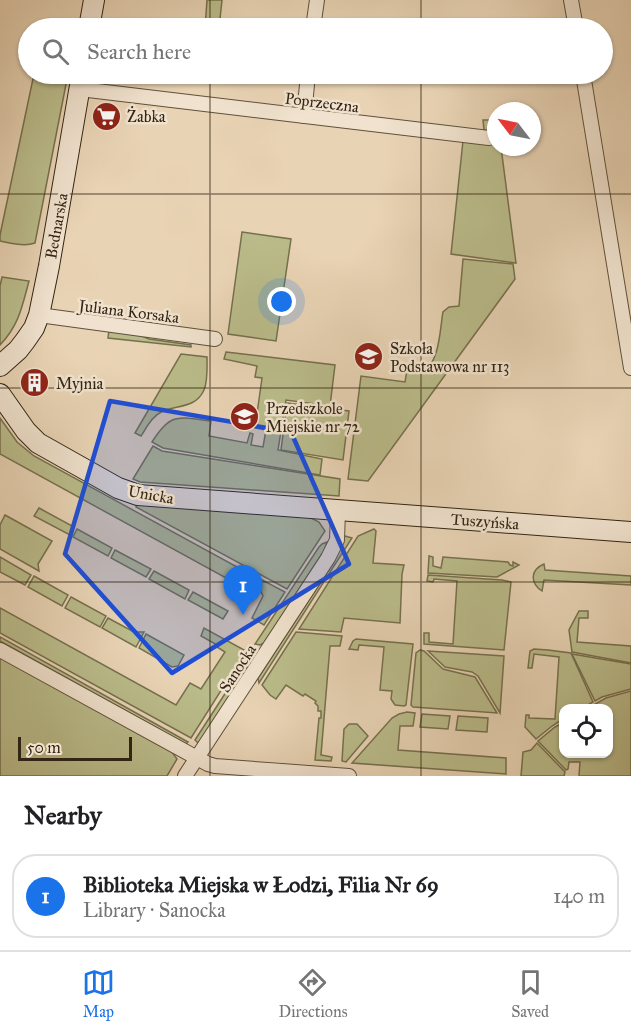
<!DOCTYPE html>
<meta charset="utf-8">
<style>
:root{--surface:#fff;--page:#f6f6f6;--text:#202124;--muted:#757577;--line:#e0e0e0;--accent:#1a73e8}
body{margin:0;font-family:"IM FELL Great Primer",serif;background:var(--page);color:var(--text)}
.controls{position:absolute;right:18px;bottom:18px;display:grid;overflow:hidden;border-radius:12px;box-shadow:0 2px 4px #0004}
.controls button{width:54px;height:54px;display:grid;place-items:center;padding:0;border:0;border-bottom:2px solid var(--line);background:var(--surface);color:var(--text);font:30px sans-serif}
.compass{position:absolute;left:487px;top:102px;width:54px;height:54px;border-radius:50%;background:var(--surface);box-shadow:0 2px 4px #0004;rotate:302deg}
.scale{position:absolute;left:18px;bottom:15px;width:114px;box-sizing:border-box;padding-left:6px;border:3px solid #322513;border-top:0;font-size:16px;line-height:21px;white-space:nowrap;color:#322513;-webkit-text-stroke:4px #f0e2ce;paint-order:stroke}
.you{position:absolute;left:282px;top:302px;width:21px;height:21px;margin:-15px;border:4px solid #fff;border-radius:50%;background:#1a73e8;box-shadow:0 0 0 9px #1a73e833}
.badge{display:grid;place-items:center;width:39px;height:39px;border-radius:50%;background:var(--accent);color:#fff;font-size:20px;font-weight:700}
.pin{position:absolute;translate:-50% -50px;filter:drop-shadow(0 2px 3px #0008)}
.pin::after{content:'';position:absolute;top:32px;width:21px;height:18px;background:inherit;clip-path:polygon(0 0,100% 0,50% 100%)}
.list{margin:0;padding:0;list-style:none}
h2{display:flex;justify-content:space-between;align-items:center;height:78px;margin:0;padding:0 24px;font-size:26px}
h2 small{font-size:20px;font-weight:400;color:var(--muted)}
.list li{display:grid;grid-template-columns:39px 1fr auto;gap:18px;align-items:center;box-sizing:border-box;height:84px;margin:0 12px 12px;padding:0 12px;border:2px solid var(--line);border-radius:24px}
.list b{display:block;font-size:22px;white-space:nowrap}
.list p{margin:0;font-size:20px;white-space:nowrap;color:var(--muted)}
.list em{font-size:20px;font-style:normal;color:var(--muted)}
.icon{flex:none;width:33px;height:33px;fill:none;stroke:currentColor;stroke-width:2;stroke-linecap:round;stroke-linejoin:round}
.map{position:relative;flex:none;width:631px;height:776px;overflow:hidden}
.search{position:absolute;background:var(--surface);box-shadow:0 2px 4px #0004;left:18px;right:18px;top:18px;height:66px;display:flex;align-items:center;gap:15px;box-sizing:border-box;padding:0 21px;border-radius:33px;color:var(--muted);font-size:22px}
.sheet{height:174px;background:var(--surface)}
nav{display:flex;justify-content:space-around;align-items:center;box-sizing:border-box;height:84px;border-top:2px solid var(--line);background:var(--surface);font-size:16px;color:var(--muted)}
nav a{display:grid;justify-items:center;gap:3px}
nav .on{color:var(--accent)}
.map>svg:first-child{display:block}
</style>
<div class="map">
<svg width="631" height="776" viewBox="0 0 631 776">
<rect width="100%" height="100%" fill="#e8d3b4"/>
<filter id="stains"><feTurbulence type="fractalNoise" baseFrequency=".00333" numOctaves="4"/><feColorMatrix values="0 0 0 0 .2 0 0 0 0 .09 0 0 0 0 .02 0 0 0 .5 -.17"/></filter>
<radialGradient id="worn" r=".72"><stop offset=".6" stop-color="#630" stop-opacity="0"/><stop offset="1" stop-color="#630" stop-opacity=".3"/></radialGradient>
<g fill="#babb8a" stroke="#76704e" stroke-width="1.5">
<path d="M207,0h15l-3,28h-14z"/>
<path d="M34,74h34l-33,169c-11,4 -24,0 -35,-2v-6z"/>
<path d="M483,120h13v27h5l15,116 -65,-9 12,-113 30,-4 -3,-6 -6,-1z"/>
<path d="M242,232l49,7 -15,102 -48,-7z"/>
<path d="M463,259l50,5 2,15 -147,202 -20,-2 13,-103 44,6 2,-12c5,1 10,2 15,1 18,-6 18,-44 21,-59l6,-5 10,-1z"/>
<path d="M2,277l27,4c-7,26 -10,44 -29,64v-59z"/>
<path d="M109,330l26,3 14,6 42,6v2l-83,-9z"/>
<path d="M226,352l109,13 -5,41 -44,-6 -8,50 44,9 -2,16 -157,-27 -11,-6c19,-30 26,-25 59,-21l-2,15 38,7 3,-10 3,1 -2,11 12,2 3,-17 -11,-2 7,-50 -7,-1 2,-11 -33,-7z"/>
<path d="M181,354l26,3c0,10 1,24 -3,33 -8,18 -26,15 -41,21 -11,5 -16,16 -22,25l-6,-3z"/>
<path d="M287,403l62,8 -6,49 -62,-10z"/>
<path d="M0,418l17,24 17,14 216,118 8,19 -1,2 -257,-141z"/>
<path d="M153,446l9,5 178,28 -1,17 -199,-14 -7,-3z"/>
<path d="M138,504l169,12 12,6 6,9 -38,58 -151,-82z"/>
<path d="M39,508l35,19 -4,8 -36,-19z"/>
<path d="M5,515l47,26 -14,23 1,7 -39,-22v-24z"/>
<path d="M77,529l35,19 -4,8 -35,-19z"/>
<path d="M374,529l2,2 -3,32 31,2 -2,9 -2,49 -56,-5 -3,14 -42,-3 59,-93z"/>
<path d="M345,536l7,2 -93,145 -1,-5 77,-118z"/>
<path d="M327,542l-3,9 -60,92 -4,2 -5,-1 64,-97 3,-3z"/>
<path d="M115,550l36,19 -5,8 -35,-19z"/>
<path d="M429,556l4,1v9l8,2 2,-11 65,5 2,3 3,1v-4l6,3 -22,12 -69,-4z"/>
<path d="M0,557l31,18 -6,10 -25,-13z"/>
<path d="M544,564l1,6 86,6v9l-87,-5 -2,11c-12,-8 -12,-21 2,-27z"/>
<path d="M154,571l35,19 -4,9 -36,-20z"/>
<path d="M253,575l32,17 -21,33 -12,-7 11,-22z"/>
<path d="M428,575l74,5 9,2 -7,68 -80,-6v-11h5v9l24,2 4,-63 -23,-2 -1,3 -6,-1z"/>
<path d="M34,576l34,19 -6,11 -34,-19z"/>
<path d="M193,592l35,19 -5,8 -35,-19z"/>
<path d="M71,597l35,19 -6,11 -35,-19z"/>
<path d="M0,608l176,97 14,-22 11,6 24,-37 -8,-5v-2l-16,-9 3,-8 42,23 -55,87 -191,-105z"/>
<path d="M579,611h9v7h-9l-2,24 54,4v17l-59,-11 -3,-22z"/>
<path d="M108,618l26,14h10l-8,15 -34,-19z"/>
<path d="M296,632l46,4 -2,10h-10l-9,109 11,2 -1,4 -16,-1 4,-42h2v-7h-3v-5l-3,-3 1,-2 -11,-7 -2,2 -17,-11 -10,14 -6,-4 -8,-10z"/>
<path d="M146,634l38,21 -6,11 -6,1 -33,-19z"/>
<path d="M0,637l188,105 -2,2 -186,-103z"/>
<path d="M356,639l57,5 -7,61 -2,1 -9,-1 -4,-6 1,-8 -12,-1 4,-43 -25,-2 -1,5 -9,-1 4,-8z"/>
<path d="M534,649l14,1 23,3 22,49 -10,6h-19l-1,11 -11,7 -16,13 -11,-12 1,-12h3v3l26,1 4,-62 -25,-3 -2,14h-4l2,-17z"/>
<path d="M420,650l4,1 19,18 32,8 22,36 -84,-6 -2,-2 5,-52z"/>
<path d="M428,651l76,5 -4,57 -22,-37 -6,-4 -27,-5z"/>
<path d="M252,652l2,6 -53,82 -3,3 -3,-3z"/>
<path d="M572,654l59,10v25l-29,8 -7,4z"/>
<path d="M0,657l172,95 5,7 -10,17h-167z"/>
<path d="M631,691v85h-52l1,-14h-11l-1,7 -2,1 -28,-29 17,-14 8,-4 1,31h44v-46h-20l18,-10z"/>
<path d="M407,712l8,1 -2,13h-13l-2,24 108,8v16l-154,-11 40,-45 7,-4z"/>
<path d="M422,714l28,2 -2,13 -28,-2z"/>
<path d="M458,716l30,2 -1,14 -31,-2z"/>
<path d="M349,724h8l11,12 -22,26 -4,-1 2,-32z"/>
<path d="M537,743l28,29 -1,4h-43l2,-24 8,-2z"/>
</g>
<g fill="none" stroke-linecap="round" stroke-linejoin="round">
<defs>
<g id="street">
<path d="M571,0l5,28"/>
<path d="M313,28l4,-28"/>
<path d="M583,74l48,294"/>
<path d="M80,89l409,49"/>
<path d="M304,116l4,-42"/>
<path d="M39,315l176,24"/>
<path d="M0,650l208,114 7,2 134,10"/>
<path d="M185,776l143,-218 9,-18 1,-29"/>
</g>
<g id="secondary">
<path d="M89,28l5,-28"/>
<path d="M0,366l18,-16 7,-9 9,-13 5,-13 10,-49 33,-192"/>
<path d="M0,394l26,37 12,12 80,45 20,7 493,37"/>
</g>
</defs>
<use href="#street" stroke="#60503b" stroke-width="16"/>
<use href="#secondary" stroke="#322513" stroke-width="22"/>
<use href="#street" stroke="#f0e2ce" stroke-width="14"/>
<use href="#secondary" stroke="#f0e2ce" stroke-width="20"/>
</g>
<path fill="#1d4ed8" fill-opacity="0.2" stroke="#1d4ed8" stroke-width="4.5" stroke-linejoin="round" d="M110,401l181,31 58,132 -177,109 -107,-119z"/>
<path fill="none" stroke="#322513" stroke-width="1.5" stroke-opacity="0.55" d="M210,0v28M421,0v28M210,74v702M421,74v702M0,194h631M0,388h631M0,582h631"/>
<defs>
<symbol id="supermarket-disc" viewBox="-11 -11 22 22"><circle r="9.5" fill="#8f2418" stroke="#f0e2ce"/><path d="M-6-5.5h2.5l.6 2H6L4.5 2H-2.5L-4.4-4H-6ZM-1.5 3.2a1.3 1.3 0 1 0 .1 0ZM3 3.2a1.3 1.3 0 1 0 .1 0Z" fill="#fff"/></symbol>
<symbol id="school-disc" viewBox="-11 -11 22 22"><circle r="9.5" fill="#8f2418" stroke="#f0e2ce"/><path d="M0-5L7-2L0 1L-7-2ZM-4 1L0 2.5L4 1V4Q0 6-4 4Z" fill="#fff"/></symbol>
<symbol id="building-disc" viewBox="-11 -11 22 22"><circle r="9.5" fill="#8f2418" stroke="#f0e2ce"/><path d="M-4-6H4V6H1V3H-1V6H-4ZM-2.5-4.3h1.7v1.8h-1.7ZM.8-4.3h1.7v1.8H.8ZM-2.5-1h1.7V.8h-1.7ZM.8-1h1.7V.8H.8Z" fill="#fff"/></symbol>
</defs>
<g fill-rule="evenodd">
<use href="#supermarket-disc" x="90" y="100" width="33" height="33"/>
<use href="#school-disc" x="352" y="340" width="33" height="33"/>
<use href="#building-disc" x="18" y="366" width="33" height="33"/>
<use href="#school-disc" x="228" y="400" width="33" height="33"/>
</g>
<g text-anchor="middle" stroke-width="5" stroke-linejoin="round" paint-order="stroke">
<g font-size="16" fill="#322513" stroke="#f0e2ce">
<text transform="translate(322 102) rotate(7)" y="6">Poprzeczna</text>
<text transform="translate(56 226) rotate(-80)" y="6">Bednarska</text>
<text transform="translate(129 311) rotate(7)" y="6">Juliana Korsaka</text>
<text transform="translate(151 494) rotate(10)" y="6">Unicka</text>
<text transform="translate(485 521) rotate(4)" y="6">Tuszyńska</text>
<text transform="translate(237 668) rotate(-57)" y="6">Sanocka</text>
</g>
<g font-size="16" fill="#322513" stroke="#f0e2ce" text-anchor="start">
<text x="127" y="122">Żabka</text>
<text x="390" y="354">Szkoła<tspan x="390" dy="18">Podstawowa nr 113</tspan></text>
<text x="56" y="389">Myjnia</text>
<text x="266" y="414">Przedszkole<tspan x="266" dy="18">Miejskie nr 72</tspan></text>
</g>
</g>
<rect width="100%" height="100%" filter="url(#stains)"/>
<rect width="100%" height="100%" fill="url(#worn)"/>
</svg>
<div class="controls">
<button><svg class="icon" aria-label="locate" viewBox="0 0 24 24"><circle cx="12" cy="12" r="6"/><path d="M12 2v4M12 18v4M2 12h4M18 12h4"/></svg></button>
</div>
<svg class="compass" viewBox="-18 -18 36 36"><path d="M0-13l5 13h-10z" fill="#e53935"/><path d="M0 13l5-13h-10z" fill="#757577"/></svg>
<div class="scale">50 m</div>
<div class="you"></div>
<div class="pin badge" style="left:243px;top:615px">1</div>
<div class="search"><svg class="icon" aria-label="search" viewBox="0 0 24 24"><circle cx="10" cy="10" r="6"/><path d="M15 15l6 6"/></svg>Search here</div>
</div>
<section class="sheet">
<h2>Nearby<small></small></h2>
<ul class="list">
<li><span class="badge">1</span><div><b>Biblioteka Miejska w Łodzi, Filia Nr 69</b><p>Library · Sanocka</p></div><em>140 m</em></li>
</ul>
</section>
<nav>
<a class="on"><svg class="icon" aria-label="map" viewBox="0 0 24 24"><path d="M3 6l6-2 6 2 6-2v14l-6 2-6-2-6 2zM9 4v14M15 6v14"/></svg>Map</a>
<a><svg class="icon" aria-label="directions" viewBox="0 0 24 24"><path d="M12 3l9 9-9 9-9-9zM9 14v-3h6M13 9l2 2-2 2"/></svg>Directions</a>
<a><svg class="icon" aria-label="saved" viewBox="0 0 24 24"><path d="M7 4h10v16l-5-4-5 4z"/></svg>Saved</a>
</nav>
